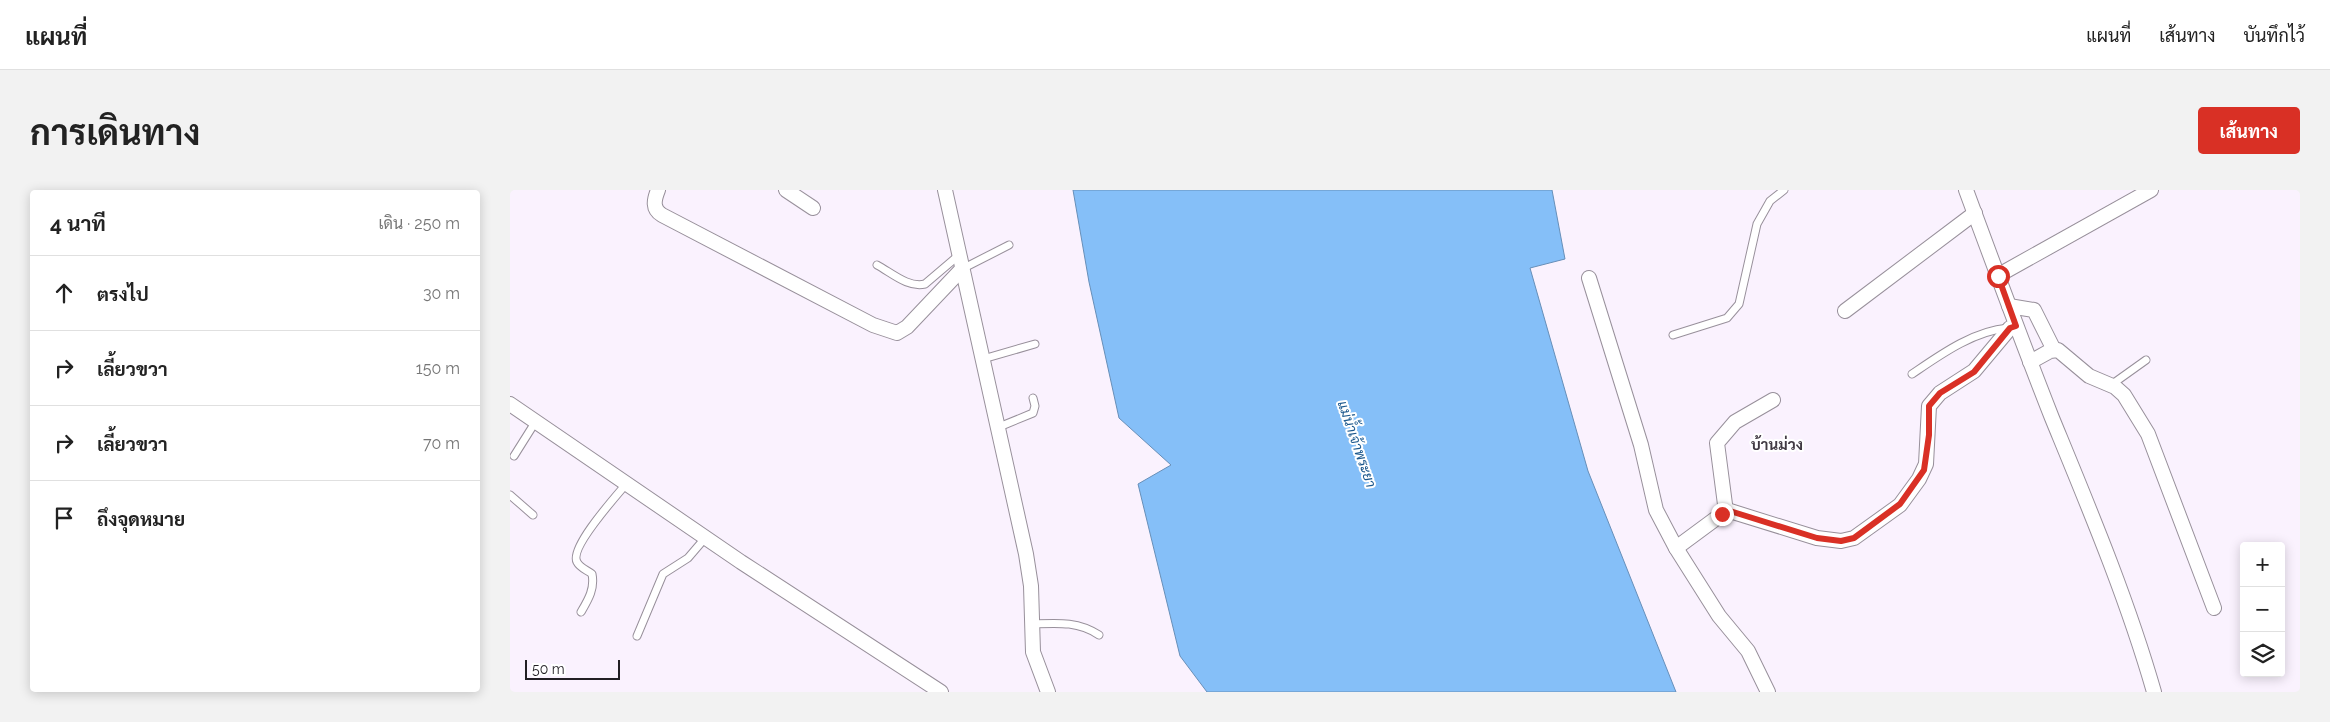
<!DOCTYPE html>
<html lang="th">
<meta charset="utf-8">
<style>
:root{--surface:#fff;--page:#f2f2f2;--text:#222;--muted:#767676;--line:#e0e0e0;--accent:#d93025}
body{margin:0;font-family:Raleway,Sarabun,sans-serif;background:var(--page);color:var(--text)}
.controls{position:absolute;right:15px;bottom:15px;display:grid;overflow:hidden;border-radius:5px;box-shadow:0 2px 12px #0003}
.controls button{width:45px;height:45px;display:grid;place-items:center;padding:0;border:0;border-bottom:1px solid var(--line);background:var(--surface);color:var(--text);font:25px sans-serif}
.scale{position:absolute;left:15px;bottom:12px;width:95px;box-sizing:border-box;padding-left:5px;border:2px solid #221f24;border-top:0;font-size:14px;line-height:18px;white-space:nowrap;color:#221f24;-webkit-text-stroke:4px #fff;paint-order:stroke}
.stop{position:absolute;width:15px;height:15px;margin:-11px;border:4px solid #d93025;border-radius:50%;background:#fff}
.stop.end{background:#d93025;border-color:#fff;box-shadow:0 1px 5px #0008}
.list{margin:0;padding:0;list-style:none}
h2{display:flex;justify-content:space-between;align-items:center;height:65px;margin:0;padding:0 20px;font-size:21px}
h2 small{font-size:16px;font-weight:400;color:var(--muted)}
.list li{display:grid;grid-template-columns:32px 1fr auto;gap:15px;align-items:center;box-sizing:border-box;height:75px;padding:0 20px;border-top:1px solid var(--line)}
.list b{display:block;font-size:19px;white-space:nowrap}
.list em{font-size:16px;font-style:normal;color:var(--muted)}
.icon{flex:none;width:28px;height:28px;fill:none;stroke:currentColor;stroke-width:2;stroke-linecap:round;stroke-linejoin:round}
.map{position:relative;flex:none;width:1790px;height:502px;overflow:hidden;border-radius:5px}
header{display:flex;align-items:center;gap:30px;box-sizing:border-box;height:70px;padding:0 25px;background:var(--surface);border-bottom:1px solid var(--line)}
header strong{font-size:24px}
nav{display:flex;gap:28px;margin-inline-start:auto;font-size:18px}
.intro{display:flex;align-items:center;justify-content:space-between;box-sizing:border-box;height:120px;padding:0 30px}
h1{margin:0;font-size:35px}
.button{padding:12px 22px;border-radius:5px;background:var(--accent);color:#fff;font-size:18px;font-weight:700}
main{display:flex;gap:30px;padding:0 30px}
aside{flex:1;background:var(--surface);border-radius:5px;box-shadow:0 2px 12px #0003}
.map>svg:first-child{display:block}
</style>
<header>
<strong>แผนที่</strong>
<nav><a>แผนที่</a><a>เส้นทาง</a><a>บันทึกไว้</a></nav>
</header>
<div class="intro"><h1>การเดินทาง</h1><a class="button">เส้นทาง</a></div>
<main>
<aside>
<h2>4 นาที<small>เดิน · 250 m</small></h2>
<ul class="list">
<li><svg class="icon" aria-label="ahead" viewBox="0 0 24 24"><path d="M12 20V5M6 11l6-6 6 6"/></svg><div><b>ตรงไป</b></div><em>30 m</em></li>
<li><svg class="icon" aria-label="right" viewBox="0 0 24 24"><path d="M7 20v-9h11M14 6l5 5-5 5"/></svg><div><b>เลี้ยวขวา</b></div><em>150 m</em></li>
<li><svg class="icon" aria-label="right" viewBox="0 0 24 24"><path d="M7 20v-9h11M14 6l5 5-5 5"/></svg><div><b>เลี้ยวขวา</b></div><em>70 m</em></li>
<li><svg class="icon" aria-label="arrive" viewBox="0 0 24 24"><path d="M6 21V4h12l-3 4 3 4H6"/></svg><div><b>ถึงจุดหมาย</b></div></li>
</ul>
</aside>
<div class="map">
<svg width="1790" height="502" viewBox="0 0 1790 502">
<rect width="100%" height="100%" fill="#faf2fe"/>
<path fill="#85bff8" stroke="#678fb8" d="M563,0h479l13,69 -35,9 58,203 88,221h-469l-27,-36 -42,-172 33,-19 -52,-47 -30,-136z"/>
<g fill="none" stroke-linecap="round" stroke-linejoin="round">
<defs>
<g id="service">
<path d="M367,75c15,8 31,23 48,19l34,-29"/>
<path d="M452,79l47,-24"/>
<path d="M1163,145l54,-17 12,-14 18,-80 13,-23 14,-11"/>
<path d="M473,169l52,-15"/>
<path d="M1402,184c28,-19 61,-43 96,-46"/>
<path d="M1601,195l35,-25"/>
<path d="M489,237l34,-14 2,-7 -2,-8"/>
<path d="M4,266l22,-35"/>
<path d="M0,305l23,20"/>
<path d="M71,422c7,-12 14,-23 11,-38 -5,-4 -12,-6 -15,-12 -8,-14 40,-67 50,-79"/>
<path d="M523,434c24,-1 45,-3 66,11"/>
<path d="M127,446l26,-62 25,-16 18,-21"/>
</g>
<g id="minor">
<path d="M148,0c-4,10 -6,19 4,25l211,110 24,8 10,-6 55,-58"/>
<path d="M276,0l27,18"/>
<path d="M435,0l81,364 5,32 2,66 15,40"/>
<path d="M1456,0c28,76 56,152 86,228 37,90 75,180 102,274"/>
<path d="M1487,86l154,-86"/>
<path d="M1079,88l52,167 15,65 20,38 43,68 29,35 20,41"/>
<path d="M1499,116l25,4 20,40"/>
<path d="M1335,121l130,-98"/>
<path d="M1520,172l20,-11 8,-1 31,26 26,11 9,8 24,39 66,174"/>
<path d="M0,214l231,158 200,130"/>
<path d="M1216,322l-9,-69 18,-21 38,-22"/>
<path d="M1166,358l46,-34 8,-3 87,27 24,3 13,-3 46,-33 19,-26 7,-15 3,-58 11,-13 34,-22 36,-43 6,-2"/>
</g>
</defs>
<use href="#service" stroke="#98909b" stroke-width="9"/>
<use href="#minor" stroke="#98909b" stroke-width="16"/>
<use href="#service" stroke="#fff" stroke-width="7"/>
<use href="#minor" stroke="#fff" stroke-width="14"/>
</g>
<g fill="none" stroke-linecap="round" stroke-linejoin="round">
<path stroke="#d93025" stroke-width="6" d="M1212,324l8,-3 87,27 24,3 13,-3 46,-34 24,-34 5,-35v-29l11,-13 34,-21 36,-44 6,-2 -18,-50"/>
</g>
<g text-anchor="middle" stroke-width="4" stroke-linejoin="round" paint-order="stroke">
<g font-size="14" font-style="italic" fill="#1c588d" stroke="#fff">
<text transform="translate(847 254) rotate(71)" y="5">แม่น้ำเจ้าพระยา</text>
</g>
<g font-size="15" font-weight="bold" fill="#413a43" stroke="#fff">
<text x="1267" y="260">บ้านม่วง</text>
</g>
</g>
</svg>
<div class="controls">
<button>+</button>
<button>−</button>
<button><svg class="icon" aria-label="layers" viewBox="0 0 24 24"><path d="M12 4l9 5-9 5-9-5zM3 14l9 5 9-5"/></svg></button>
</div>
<div class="scale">50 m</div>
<div class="stop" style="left:1488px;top:86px"></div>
<div class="stop end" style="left:1212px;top:324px"></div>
</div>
</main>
